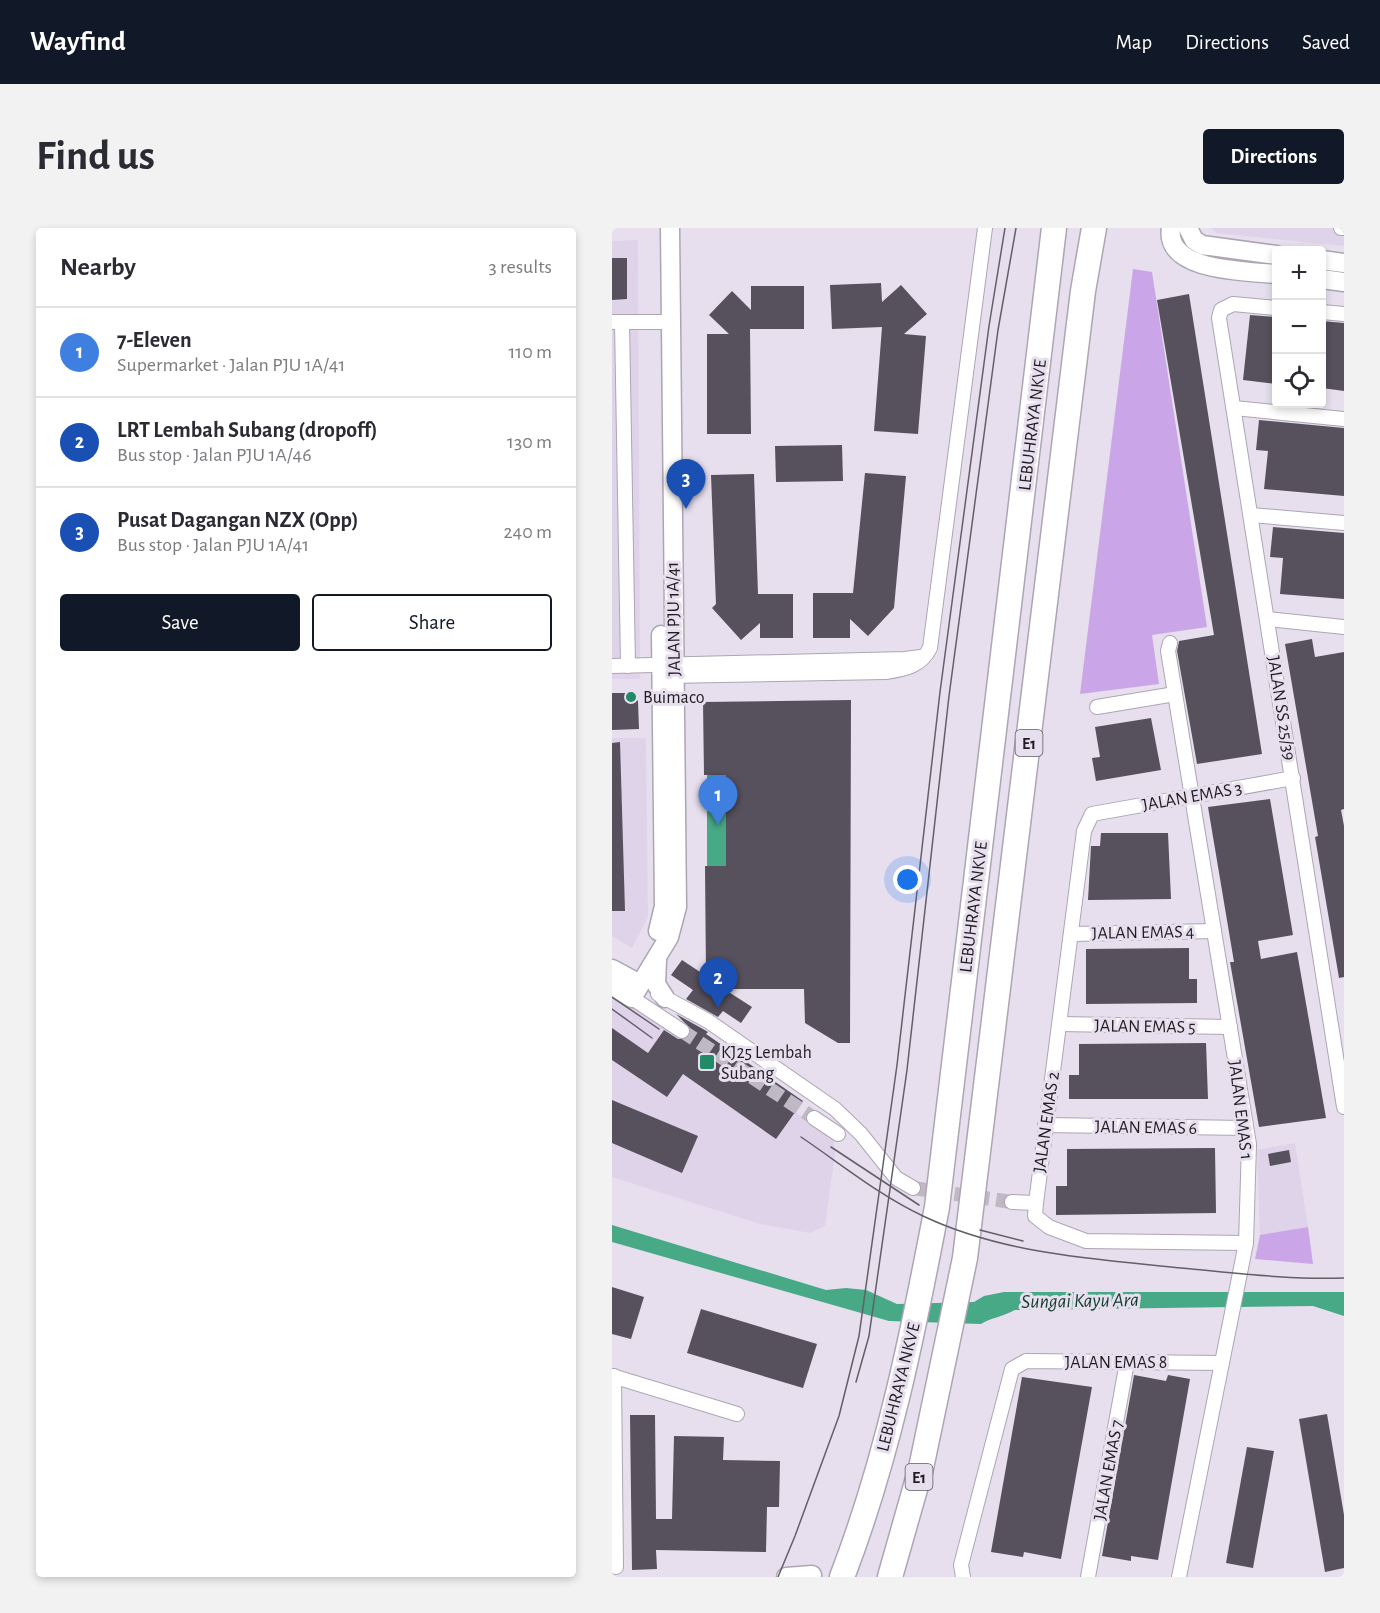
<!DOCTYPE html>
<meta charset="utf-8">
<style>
:root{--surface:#fff;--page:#f2f2f3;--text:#2b2b33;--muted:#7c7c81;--line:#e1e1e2;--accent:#111827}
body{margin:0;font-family:"Alegreya Sans",sans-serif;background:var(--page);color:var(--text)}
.controls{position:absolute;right:18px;top:18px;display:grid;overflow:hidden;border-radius:6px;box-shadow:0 3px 9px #0003}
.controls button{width:54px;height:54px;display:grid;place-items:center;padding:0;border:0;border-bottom:2px solid var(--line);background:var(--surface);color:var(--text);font:30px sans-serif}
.you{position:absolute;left:296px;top:652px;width:21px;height:21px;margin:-15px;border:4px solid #fff;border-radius:50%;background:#1a73e8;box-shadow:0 0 0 9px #1a73e833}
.badge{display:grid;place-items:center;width:39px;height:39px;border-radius:50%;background:var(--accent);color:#fff;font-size:20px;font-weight:700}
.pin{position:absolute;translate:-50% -50px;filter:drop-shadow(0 2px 3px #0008)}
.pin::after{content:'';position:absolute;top:32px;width:21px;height:18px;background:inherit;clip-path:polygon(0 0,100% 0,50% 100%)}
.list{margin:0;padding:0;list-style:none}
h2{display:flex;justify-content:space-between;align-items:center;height:78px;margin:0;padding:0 24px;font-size:26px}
h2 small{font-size:20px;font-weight:400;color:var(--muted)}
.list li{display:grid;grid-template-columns:39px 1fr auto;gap:18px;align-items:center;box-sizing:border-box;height:90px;padding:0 24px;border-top:2px solid var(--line)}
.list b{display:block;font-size:22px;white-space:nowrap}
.list p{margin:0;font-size:20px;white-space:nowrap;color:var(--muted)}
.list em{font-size:20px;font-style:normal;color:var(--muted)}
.actions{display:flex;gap:12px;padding:18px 24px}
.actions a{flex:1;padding:14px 0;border:2px solid var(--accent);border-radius:6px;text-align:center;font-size:21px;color:var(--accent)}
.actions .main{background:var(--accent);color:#fff}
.icon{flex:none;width:33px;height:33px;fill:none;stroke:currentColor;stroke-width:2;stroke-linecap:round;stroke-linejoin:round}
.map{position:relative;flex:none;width:732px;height:1349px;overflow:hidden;border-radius:6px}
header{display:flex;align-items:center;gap:36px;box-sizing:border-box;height:84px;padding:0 30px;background:var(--accent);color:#fff}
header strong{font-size:28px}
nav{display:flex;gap:33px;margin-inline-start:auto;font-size:21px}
.intro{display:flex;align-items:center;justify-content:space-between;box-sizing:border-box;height:144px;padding:0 36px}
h1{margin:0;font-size:42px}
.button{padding:15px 27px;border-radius:6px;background:var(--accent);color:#fff;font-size:21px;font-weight:700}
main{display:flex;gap:36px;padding:0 36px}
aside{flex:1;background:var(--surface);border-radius:6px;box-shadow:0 3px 9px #0003}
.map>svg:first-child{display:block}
</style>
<header>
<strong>Wayfind</strong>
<nav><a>Map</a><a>Directions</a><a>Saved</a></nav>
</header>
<div class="intro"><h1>Find us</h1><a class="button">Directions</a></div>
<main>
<aside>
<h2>Nearby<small>3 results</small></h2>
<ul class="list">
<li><span class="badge" style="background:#3f7fe0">1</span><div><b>7-Eleven</b><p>Supermarket · Jalan PJU 1A/41</p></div><em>110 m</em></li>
<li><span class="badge" style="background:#1a4fb4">2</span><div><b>LRT Lembah Subang (dropoff)</b><p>Bus stop · Jalan PJU 1A/46</p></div><em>130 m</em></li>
<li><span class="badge" style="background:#1a4fb4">3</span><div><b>Pusat Dagangan NZX (Opp)</b><p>Bus stop · Jalan PJU 1A/41</p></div><em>240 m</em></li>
</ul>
<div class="actions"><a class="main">Save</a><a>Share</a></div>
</aside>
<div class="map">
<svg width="732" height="1349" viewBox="0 0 732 1349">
<rect width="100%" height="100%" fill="#e7dfee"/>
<g fill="#dfd3e9">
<path d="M599,0h133v18l-127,-13z"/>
<path d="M26,12l2,439h-28v-438z"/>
<path d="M0,510h34l2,179 -16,31 -20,-12z"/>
<path d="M0,764l221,145 2,17 -10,72 -15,7 -50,-9 -148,-47z"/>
<path d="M683,915l13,84 -48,8 -3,-85z"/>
</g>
<g fill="#caa5e7">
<path d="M521,41l19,3 55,355 -55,8 7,49 -79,10z"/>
<path d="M696,999l5,37 -58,-5 5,-24z"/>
</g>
<g fill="#47a985">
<rect x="95" y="547" width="19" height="91"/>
<path d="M0,997l214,65 20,-2 20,2 31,14 77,-2 10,-6 20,-4h340v24l-31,-10 -298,4c-13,7 -25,8 -34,14l-92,-3 -277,-79z"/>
</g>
<g fill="#57505d">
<path d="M0,30h15v41l-15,1z"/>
<path d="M269,55l1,19 19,-17 26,29 -23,20 22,2 -8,98 -44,-3 8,-104 -50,2 -2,-44z"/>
<path d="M139,58h53v43h-54l1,105h-44v-100h22l-20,-19 23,-24 19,19z"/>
<path d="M577,66l73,460 -65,10 -20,-113 2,-10 35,-6 -57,-335z"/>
<path d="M638,87l26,2v67l-33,-4z"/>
<path d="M710,93l22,2v68l-22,-3z"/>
<path d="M647,192l85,8v68l-80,-7 4,-38 -12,-1z"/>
<path d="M230,217l1,36 -67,1 -1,-36z"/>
<path d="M253,245l41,3 -12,132 -26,28 -18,-17v19h-37v-45h40z"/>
<path d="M142,246l4,120h35v44h-33v-15l-19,17 -29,-32 4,-4 -5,-129z"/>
<path d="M661,299l71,6v66l-64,-5 3,-36 -13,-1z"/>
<path d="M700,411l3,18 29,-5v157l-3,1 3,16v151l-5,1 -24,-141 3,-1 -33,-192z"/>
<path d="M0,465h19l7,8 1,28 -27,1z"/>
<path d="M239,472l-1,343h-12l-33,-20 -1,-34h-80l28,18 -11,16 -18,-12 -5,6 -32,-18 7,-9 -22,-15 11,-15 24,16 -1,-110h21v-91h-22l-1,-73z"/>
<path d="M539,490l10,52 -65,11 -4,-23 8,-1 -5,-30z"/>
<path d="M8,514l5,169h-13v-168z"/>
<path d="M658,571l23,136 -35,6 3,18 36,-7 29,166 -67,9 -29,-165h4l-26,-155z"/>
<path d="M489,605h67l3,66 -83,1 3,-54h9z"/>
<path d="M577,720v31h8v24l-111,1v-55z"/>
<path d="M64,786l27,15 5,3 -2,2 97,67 -27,38 -93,-65 -16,23 -55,-37v-32l36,25 16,-23 14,9h9l3,-11z"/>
<path d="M594,815l2,56h-139v-24h10v-31z"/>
<path d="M0,872l86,36 -16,37 -70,-30z"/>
<path d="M603,920l1,65 -160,2v-29h11v-37z"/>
<path d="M677,922l2,12 -21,4 -2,-12z"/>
<path d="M0,1059l32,10 -13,42 -19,-5z"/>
<path d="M89,1081l116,35 -14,44 -116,-35z"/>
<path d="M522,1147l32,6 2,-6 22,4 -32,181 -27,-4v5l-29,-5z"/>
<path d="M410,1149l70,10 -31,172 -37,-7 -1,5 -32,-5z"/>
<path d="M715,1186l17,101v53l-19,4 -26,-153z"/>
<path d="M18,1187h25l1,104h16l2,-83 50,1 -1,23 57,1 -1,46h-12l-1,45 -110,-2 1,19 -25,1z"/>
<path d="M635,1219l27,4 -21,117 -27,-5z"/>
</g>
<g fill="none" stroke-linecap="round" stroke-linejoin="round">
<g stroke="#bfb8c5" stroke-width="14" stroke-dasharray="14 7" stroke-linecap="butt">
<path d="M70,803l132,87"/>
<path d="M301,960l99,14"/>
</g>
<defs>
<g id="street">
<path d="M729,0h3"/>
<path d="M664,80l-43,-4 -12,6 -2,8 125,789"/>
<path d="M710,84l22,2"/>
<path d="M0,94h58"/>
<path d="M10,94l6,344"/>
<path d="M622,180l110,11"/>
<path d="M639,287l93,8"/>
<path d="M656,391l76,8"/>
<path d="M558,415l-2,8 81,493 -3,99 -67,334"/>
<path d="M0,438l293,-7 16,-2"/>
<path d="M54,448l220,-4c19,-3 35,-6 44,-24l55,-420"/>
<path d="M485,479l78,-13"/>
<path d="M460,706l142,-3"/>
<path d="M46,766l50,27 127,88 26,25 35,44 17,10"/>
<path d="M20,770l50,33"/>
<path d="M448,796l170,3"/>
<path d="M202,890l24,16"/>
<path d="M433,897l201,3"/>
<path d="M400,974l24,1"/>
<path d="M634,1015l-160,-2 -37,-14 -14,-11 1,-13 48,-372 8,-17 201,-36"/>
<path d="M0,1148l125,38"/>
<path d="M2,1148l2,191"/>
<path d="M351,1349l-2,-12 51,-196 14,-8 196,2"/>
<path d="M476,1349l39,-215"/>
</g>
<g id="secondary">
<path d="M559,0c-7,44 77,43 105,46"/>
<path d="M576,0l6,12 8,5 74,10"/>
<path d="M710,32l22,3"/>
<path d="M710,51l22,3"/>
<path d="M46,703l6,-25 -3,-271"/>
<path d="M45,732l-1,24 9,14"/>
<path d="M0,741l28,15"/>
<path d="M0,758l20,12 37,-61 8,-30 -7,-679"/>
<path d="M174,1349l26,-2"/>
</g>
<g id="highway">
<path d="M230,1349c46,-119 71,-244 95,-370l117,-979"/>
<path d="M278,1349l31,-109 44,-210 118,-967 11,-63"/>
</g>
</defs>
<use href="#street" stroke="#ada5b4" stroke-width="16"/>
<use href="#secondary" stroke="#ada5b4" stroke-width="21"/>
<use href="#highway" stroke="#ada5b4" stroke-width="27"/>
<use href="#street" stroke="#fff" stroke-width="14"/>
<use href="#secondary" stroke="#fff" stroke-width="18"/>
<use href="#highway" stroke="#fff" stroke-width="24"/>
<g stroke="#635f67" stroke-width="1.5">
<path d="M0,769l47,32"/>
<path d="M0,781l40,29"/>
<path d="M189,909c40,27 79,59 122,79 80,38 171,43 258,52 55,5 108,12 163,10"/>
<path d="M219,919l88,58"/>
<path d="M368,1002l43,11"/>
<path d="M244,1154l13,-46 38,-266 42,-374 49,-366 18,-102"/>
<path d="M166,1349l17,-41 44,-120 20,-80 38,-271 43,-373 49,-366 16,-98"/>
</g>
</g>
<g fill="#218b68" stroke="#e7dfee" stroke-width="2">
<circle cx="19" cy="469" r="6"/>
<rect x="87" y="826" width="16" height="16" rx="3"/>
</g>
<g text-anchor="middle" stroke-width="6" stroke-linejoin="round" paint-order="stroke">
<g fill="#e7dfee" stroke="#5b575f" stroke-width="1.5">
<rect x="403.5" y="502" width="27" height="26" rx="4.5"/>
<rect x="293.5" y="1236" width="27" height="26" rx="4.5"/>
</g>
<g font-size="16" font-weight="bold" fill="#1f1d22">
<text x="417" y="521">E1</text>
<text x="307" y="1255">E1</text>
</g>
<g font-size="18" fill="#1f1d22" stroke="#e7dfee">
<text transform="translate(420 197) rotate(-83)" y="6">LEBUHRAYA NKVE</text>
<text transform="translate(61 391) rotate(-91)" y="6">JALAN PJU 1A/41</text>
<text transform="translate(670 480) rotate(81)" y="6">JALAN SS 25/39</text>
<text transform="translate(580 568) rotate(-10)" y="6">JALAN EMAS 3</text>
<text transform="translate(361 679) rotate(-83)" y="6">LEBUHRAYA NKVE</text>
<text transform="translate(531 704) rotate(-1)" y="6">JALAN EMAS 4</text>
<text transform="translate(533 798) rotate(1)" y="6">JALAN EMAS 5</text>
<text transform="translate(629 882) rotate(83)" y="6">JALAN EMAS 1</text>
<text transform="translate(434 894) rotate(-82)" y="6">JALAN EMAS 2</text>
<text transform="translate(534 899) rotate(1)" y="6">JALAN EMAS 6</text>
<text x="504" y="1140">JALAN EMAS 8</text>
<text transform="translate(286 1159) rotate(-76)" y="6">LEBUHRAYA NKVE</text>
<text transform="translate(496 1242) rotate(-80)" y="6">JALAN EMAS 7</text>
</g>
<g font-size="18" fill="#1f1d22" stroke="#e7dfee" text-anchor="start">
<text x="31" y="475">Buimaco</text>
<text x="109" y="830">KJ25 Lembah<tspan x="109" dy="21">Subang</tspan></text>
</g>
<g font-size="20" font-style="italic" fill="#133e2f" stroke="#e7dfee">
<text transform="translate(468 1072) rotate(-1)" y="7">Sungai Kayu Ara</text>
</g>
</g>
</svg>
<div class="controls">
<button>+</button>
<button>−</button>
<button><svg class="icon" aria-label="locate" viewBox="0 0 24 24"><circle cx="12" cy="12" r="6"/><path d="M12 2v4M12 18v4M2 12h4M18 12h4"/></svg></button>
</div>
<div class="you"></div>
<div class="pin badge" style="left:106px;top:597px;background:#3f7fe0">1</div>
<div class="pin badge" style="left:106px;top:780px;background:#1a4fb4">2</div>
<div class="pin badge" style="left:74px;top:281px;background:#1a4fb4">3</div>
</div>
</main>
